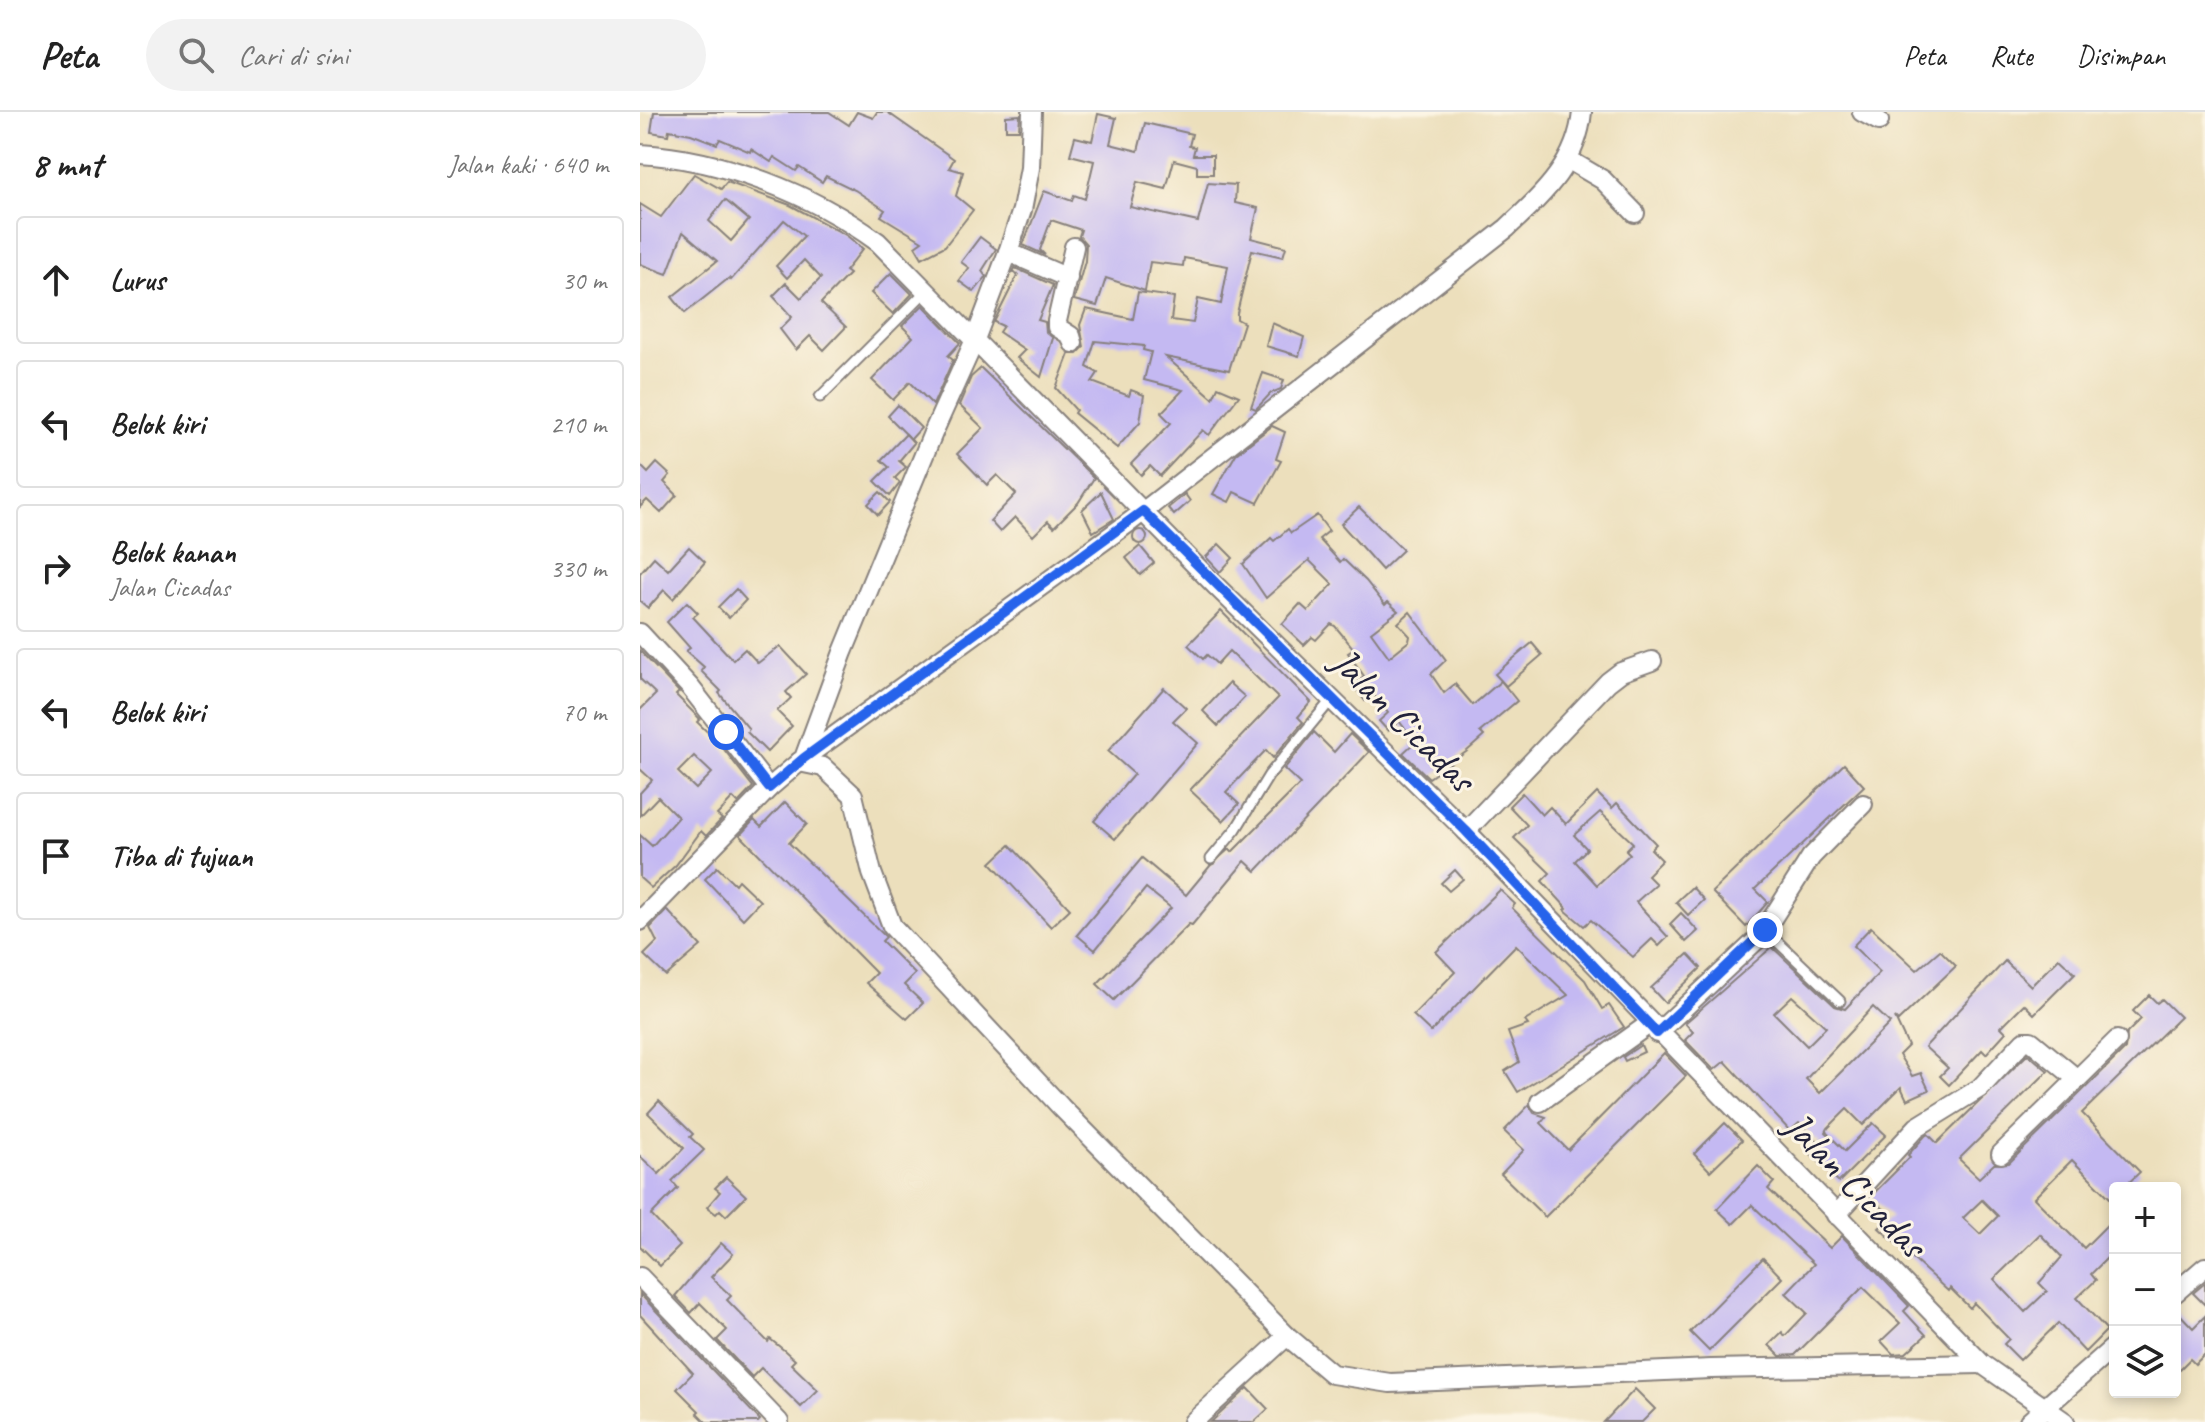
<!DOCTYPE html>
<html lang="id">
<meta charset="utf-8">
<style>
:root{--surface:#fff;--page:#f2f2f2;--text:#222;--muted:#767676;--line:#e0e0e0}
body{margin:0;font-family:Caveat,sans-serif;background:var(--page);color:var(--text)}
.controls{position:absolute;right:24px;bottom:24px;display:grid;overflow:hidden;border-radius:8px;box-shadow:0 4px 12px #0003}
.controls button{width:72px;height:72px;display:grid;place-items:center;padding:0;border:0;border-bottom:2px solid var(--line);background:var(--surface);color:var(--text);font:40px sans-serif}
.stop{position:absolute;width:24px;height:24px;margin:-18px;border:6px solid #2563eb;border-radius:50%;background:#fff}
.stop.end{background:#2563eb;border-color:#fff;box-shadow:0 2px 8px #0008}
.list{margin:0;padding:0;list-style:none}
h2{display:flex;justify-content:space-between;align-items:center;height:104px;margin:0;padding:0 32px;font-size:34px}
h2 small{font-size:26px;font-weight:400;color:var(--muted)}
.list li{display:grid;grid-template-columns:52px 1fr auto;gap:24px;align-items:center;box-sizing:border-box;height:128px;margin:0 16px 16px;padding:0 16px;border:2px solid var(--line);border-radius:8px}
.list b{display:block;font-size:30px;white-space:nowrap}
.list p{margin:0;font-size:26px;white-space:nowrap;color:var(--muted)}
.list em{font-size:26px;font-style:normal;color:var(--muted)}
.icon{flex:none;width:44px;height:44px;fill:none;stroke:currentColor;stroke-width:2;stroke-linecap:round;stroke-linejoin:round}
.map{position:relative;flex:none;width:1565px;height:1310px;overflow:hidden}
header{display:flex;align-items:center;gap:48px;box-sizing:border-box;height:112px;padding:0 40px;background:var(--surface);border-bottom:2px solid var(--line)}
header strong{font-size:38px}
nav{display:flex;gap:44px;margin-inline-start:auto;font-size:28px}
.search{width:560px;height:72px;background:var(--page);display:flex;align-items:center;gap:20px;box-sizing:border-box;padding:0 28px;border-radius:44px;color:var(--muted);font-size:30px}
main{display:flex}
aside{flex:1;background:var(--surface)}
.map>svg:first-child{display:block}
</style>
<header>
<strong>Peta</strong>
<div class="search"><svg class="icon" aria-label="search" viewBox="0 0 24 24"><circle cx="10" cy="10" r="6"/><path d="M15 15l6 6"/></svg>Cari di sini</div>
<nav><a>Peta</a><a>Rute</a><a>Disimpan</a></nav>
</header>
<main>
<aside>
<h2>8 mnt<small>Jalan kaki · 640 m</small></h2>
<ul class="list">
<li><svg class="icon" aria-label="ahead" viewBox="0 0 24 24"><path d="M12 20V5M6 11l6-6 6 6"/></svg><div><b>Lurus</b></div><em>30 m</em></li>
<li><svg class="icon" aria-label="left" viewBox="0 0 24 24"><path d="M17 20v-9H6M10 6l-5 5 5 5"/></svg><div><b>Belok kiri</b></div><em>210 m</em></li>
<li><svg class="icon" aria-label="right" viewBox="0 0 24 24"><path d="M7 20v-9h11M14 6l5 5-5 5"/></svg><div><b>Belok kanan</b><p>Jalan Cicadas</p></div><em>330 m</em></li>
<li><svg class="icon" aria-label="left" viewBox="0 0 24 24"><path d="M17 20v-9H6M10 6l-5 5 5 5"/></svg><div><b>Belok kiri</b></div><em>70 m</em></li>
<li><svg class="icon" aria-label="arrive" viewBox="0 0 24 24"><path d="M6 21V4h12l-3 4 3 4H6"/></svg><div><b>Tiba di tujuan</b></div></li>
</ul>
</aside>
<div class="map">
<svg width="1565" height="1310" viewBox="0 0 1565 1310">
<rect width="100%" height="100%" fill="#fcf5e5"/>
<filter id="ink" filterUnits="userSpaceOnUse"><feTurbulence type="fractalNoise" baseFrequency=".0125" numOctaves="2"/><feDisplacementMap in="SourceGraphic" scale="16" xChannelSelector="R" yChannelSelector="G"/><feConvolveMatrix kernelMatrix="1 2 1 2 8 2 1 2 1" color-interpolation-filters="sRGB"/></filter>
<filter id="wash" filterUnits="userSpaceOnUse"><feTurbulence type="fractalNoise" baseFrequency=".006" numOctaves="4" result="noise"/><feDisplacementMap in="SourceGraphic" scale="32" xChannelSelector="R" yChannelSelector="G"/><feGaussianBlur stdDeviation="1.8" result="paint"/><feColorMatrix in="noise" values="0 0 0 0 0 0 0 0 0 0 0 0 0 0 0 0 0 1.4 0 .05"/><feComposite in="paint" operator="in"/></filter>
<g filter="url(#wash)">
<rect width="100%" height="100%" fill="#ecdfbc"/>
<g id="blocks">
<g fill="#c4b9f2" fill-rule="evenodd">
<path d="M14,0h175l20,13 8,-13 16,6 4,-6h10l67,47 -5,9 14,4 -7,24 17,14 -28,36 -23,12 -7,-12 7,-5 -41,-25 4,-6 -30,-20 -29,-14 -4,6 -23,-15 -3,4 -22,-14 -3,5 -20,-13 -1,3 -30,-13 -3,5 -26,-10 -22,-4 -1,5 -17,-3z"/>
<path d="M458,2l18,4 -6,26 28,7 7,-28 47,11 -3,12 6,1 -2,8h20v19h-16v-8l-23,-6 -8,29 -29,-7 -7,25 68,15 10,-39 28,2 -1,18 23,5 -7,30 35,9 -3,10 -31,-7 -15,63v6l7,4 -15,47 -63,-13 47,41 5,-11 21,9 -30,39 -6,-5 -43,46 -10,-10 -9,9 -10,-11 40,-41 -10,-10 22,-23 -39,-10 7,-28 -8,-2 1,-4 -49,-5 -8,26 11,6 -6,9 37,14 2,-6 13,5 -4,27 -23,26 -43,-35 2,-3 -20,-22 13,-34h8l7,-7 -4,-22 6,-16 47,10 5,-27 36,5 -3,23 22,3 5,-24 23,5 7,-38 -44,-8 -1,8 -33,-4 -5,29 -39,-13 -9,28 -23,-6 11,-39 1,-17 -7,-8 2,-6 -30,-10 -11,30 5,5 -22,-10 21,-54 28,10 2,-6 11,4 9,-38 -24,-6 5,-18 17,4z"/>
<path d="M380,3l-1,15h-13v-14z"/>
<path d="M54,62l27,15 6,-7 63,23 56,30 17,14 -18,22 4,3 -28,29 25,24 -22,23 -14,-14 -14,14 -16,-21 12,-12 -19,-21 13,-13 15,15 20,-20 -17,-18 -17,18 -11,-12 28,-30 -20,-16 -53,60 -2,-2 -44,35 -13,-16 45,-36 -34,-29 -16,42 -27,-10v-60l21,13zM85,88l24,20 -18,21 -22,-20z"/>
<path d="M340,125l16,12 -14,22 4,6 -12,15 -15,-11 10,-13 -8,-6z"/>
<path d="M375,156l38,17 -15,35 7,2 1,10 7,6 -12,39 -24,-19 8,-8 -26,-18 4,-6 -9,-4 24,-48 -5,-2z"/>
<path d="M251,161l21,21 -19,20 -22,-21z"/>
<path d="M283,193l37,38 -12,13 5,4 -20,45 -23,-23 -17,18 -21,-20 41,-43 -11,-11z"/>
<path d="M632,211l32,14 -5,19 -33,-10z"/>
<path d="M341,256l113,110 -16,25 -24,24 -6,-6 -15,15 -18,-19 -15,15 -10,-11 26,-27 -19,-19 -10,10 -30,-31 26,-26 -24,-23 12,-28z"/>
<path d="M623,261l21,7 -3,9 -10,4 -15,16 -5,-2z"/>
<path d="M258,293l23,23 -10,11 -23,-23z"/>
<path d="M632,314l13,6 -9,27 5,2 -23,42 -24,-11 -5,10 -16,-8 23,-40z"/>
<path d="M266,322l8,9 -15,18 7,6 -11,11 5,5 -10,13 -15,-15 14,-14 -8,-7z"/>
<path d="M17,351l13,12 -6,7 13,13 -16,18 -14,-13 -7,7v-42l8,8z"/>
<path d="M240,380l10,10 -12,13 -10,-11z"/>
<path d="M461,380l13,27 -21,13 -11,-22z"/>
<path d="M545,382l5,7 -16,14 -6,-7z"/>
<path d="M719,395l44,43 -21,20 -41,-46z"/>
<path d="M677,403l12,16 -10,8 21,23 3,-3 23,22 19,24 3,-3 10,9 -27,21 18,25 20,-16 1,-5 -12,-13 12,-11 36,48 -15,14 13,19 11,-9 18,21 28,-24 16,20 -37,31 4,4 -18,16 -37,26 -26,-25 12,-11 -16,-21 -11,10 -9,-10 9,-8 -15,-19 -8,7 -12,-16 11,-9 -16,-23 6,-4 -19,-23 -4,-2 -15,16 -4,-3 -8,8 -22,-21 18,-20 8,7 25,-27 -24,-24 -43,38 -23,-34 28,-26 3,3 14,-12 3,4z"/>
<circle cx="500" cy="425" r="7"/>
<path d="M579,432l14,14 -13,14 -14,-15z"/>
<path d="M500,434l14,17 -14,12 -14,-17z"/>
<path d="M49,435l16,15 -32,37 -9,-9 -16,18 -8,-7v-28l14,-16 14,13z"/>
<path d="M96,477l10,11 -17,18 -11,-11z"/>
<path d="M47,490l11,11 -5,4 40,43 12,-11 13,14 22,-17 26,28 -20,18 5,6 -14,13 15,15 -25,26 -20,-20 2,-3 -30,-36 2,-2 -20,-20 3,-4 -18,-16 4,-3 -23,-26z"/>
<path d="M581,499l90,91 -13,15 5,5 -30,36 -7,-8 -40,42 13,12 -16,17 -33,-31 88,-92 -49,-47 -12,13 -10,-9 -4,4 -15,-14z"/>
<path d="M892,531l10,12 -36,31 -11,-12z"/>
<path d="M0,539l39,41 -3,3 24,24 -3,3 22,21 34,44 -15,16 -5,-5 -16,17 5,4 -16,17 -5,-5 -25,34 -25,23 -11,-10v-43l12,11 26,-29 -20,-20 -18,19v-23l12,-13 -12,-11v-59l16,-16 -16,-15zM54,644l18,17 -16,16 -18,-17z"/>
<path d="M589,571l16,14 -27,29 -15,-15z"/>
<path d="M524,576l22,20 -13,13 25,22 -83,96 -21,-18 40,-47 -26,-23z"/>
<path d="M674,620l20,20 16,-18 19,18 -113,119 -11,-10 -53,64 -3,-1 -75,76 -17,-16 74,-76 -25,-20 -51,62 -18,-15 65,-77 44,37 24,-29 19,-17 3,3 68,-68 -16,-15z"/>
<path d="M1204,652l20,22 -109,103 13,13 -22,25 -34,-35z"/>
<path d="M882,681l20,22 8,-8 16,17 31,-31 15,15 5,-5 39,41 -5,5 11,11 -15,15 9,9 -20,18 32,35 -9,9 -7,-7 -19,18 -42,-37 -7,6 -19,-16 2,-2 -25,-27 8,-8 -36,-35 13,-13 -18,-19zM960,700l33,31 -7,7 4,4 -33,31 -22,-24 12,-12 -13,-14z"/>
<path d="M145,690l22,22 -18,19 97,94 -4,4 33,33 -11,11 19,18 -16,16 -41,-36 10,-10 -136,-138 14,-15 7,7z"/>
<path d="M370,733l60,64 -19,18 -60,-64z"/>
<path d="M77,755l18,17 3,-4 22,21 -17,18 -38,-40z"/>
<path d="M815,758l8,9 -14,12 -8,-8z"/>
<path d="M1052,775l12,13 -16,15 -12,-13z"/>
<path d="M860,778l15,14 -3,4 73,72 17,29 7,-4 15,22 -106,65 -13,-21 14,-9 -11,-30 20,-7 -3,-4 43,-26 -52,-50 -85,87 -18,-17 42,-43 -19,-20z"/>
<path d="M27,798l34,36 -35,30 -22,-21 13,-13 -7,-14z"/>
<path d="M1041,801l17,18 -12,11 -16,-18z"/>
<path d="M1231,815l46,43 23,-20 16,16 -58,55 -3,-3 13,28 -9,9 13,21 9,-3 8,17 -22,10 -6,-13 -38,38 -16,-16 -19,19 -2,4 19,19 28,-28 13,12 -47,47 -29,-29 10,-10 -21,-20 -9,8 -65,-70 -11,9 -29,-30 8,-8 -8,-9 87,-76 63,59 10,3 35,-37 -27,-26zM1152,884l34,31 -19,19 -33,-33zM1233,895l17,16 -70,70 -14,-14z"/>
<path d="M1048,842l13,14 -36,35 -14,-15z"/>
<path d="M1419,846l16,15 -41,41 -10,-10 -23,23 5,5 -20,22 -4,-4 -33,35 -9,-9 8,-8 -23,-21 80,-86 26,25z"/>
<path d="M1509,883l8,8 5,-4 18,18 -98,96 58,59 -17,16h-8v15l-43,-43 -38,38 50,50 31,-31v33l-24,24 5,6 -19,18 30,32 -22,22 -27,-29 -38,37 -16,-16 5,-5 -35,-36 -4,5 -20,-20 -2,3 -69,-63 12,-11 -20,-21 39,-39 -2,-2 17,-19 3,-2 9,9 91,-89 20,17 -89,88 20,19 15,-14 15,-1 116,-114 2,-16 14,-14 -8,-8zM1342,1088l16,16 -18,18 -17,-16zM1400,1122l22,23 -23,26 8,8 -22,21 -31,-33z"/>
<path d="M1001,933l3,7 -19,9 -2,-4z"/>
<path d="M1024,941l22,23 -141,141 -44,-43 23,-24 -20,-19 25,-26 5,8 12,4 -5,6 27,27z"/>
<path d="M19,989l34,33 -3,3 14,13 -32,31 6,7 -27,27 29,31 -20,20 -20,-20v-90l19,18 25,-26 -36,-35z"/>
<path d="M1085,1011l17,17 -32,31 -16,-17z"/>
<path d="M1118,1054l16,16 -6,7 62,59 12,-12 67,70 -5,5 22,24 -20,18 -13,1 -12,-13 19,-18 -37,-36 -68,68 -15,1 -11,-11 13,-13 3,4 22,-23 -21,-20 28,-29 -62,-59 -19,19 -16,-15z"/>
<path d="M86,1065l20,19 -20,20 -6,-6 -4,4 -9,-7 13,-15 -5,-4z"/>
<path d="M81,1131l12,11 -22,23 20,19 -4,4 41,42 2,-3 15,12 10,9 -4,4 27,26 -17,17 -40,-39 -9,9 -35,-37 10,-10 -27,-27 -9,10 -16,-17z"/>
<path d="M1123,1146l19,20 -73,73 -19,-19z"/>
<path d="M1565,1171v22l-12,-12z"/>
<path d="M0,1182l120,126 -2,2h-52l-9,-9 2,-2 -22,-22 16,-16 -53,-58z"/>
<path d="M1535,1197l18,19 12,-12v38l-10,10 -5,-5 -15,15z"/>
<path d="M608,1276l20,21 -14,13h-43z"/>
<path d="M995,1277l20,20 -13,13h-38z"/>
</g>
</g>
</g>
<g filter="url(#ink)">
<use href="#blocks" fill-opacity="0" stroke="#87807c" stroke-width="2"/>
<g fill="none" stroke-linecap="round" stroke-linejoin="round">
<defs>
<g id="lane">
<path d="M180,285l107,-107"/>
<path d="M571,747l25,-30 33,-54 63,-76"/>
<path d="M1125,818l75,71"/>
</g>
<g id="street">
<path d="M1222,0l17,9"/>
<path d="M0,42c83,5 171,39 238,88l338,344 250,245 516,533 83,58"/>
<path d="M929,48l34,20 32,33"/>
<path d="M368,140l60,26"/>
<path d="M433,231l-2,-7 -14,-9v-6l17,-74"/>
<path d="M0,521l50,54 79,101"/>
<path d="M164,646l327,-237 376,-293c36,-34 70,-64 75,-116"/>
<path d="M159,650l24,5 30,28 19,78 20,53 169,181 226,229 45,38 58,9 321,-14 271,-5"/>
<path d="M826,719l142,-149 13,-10 31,-11"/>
<path d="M0,809l129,-133 35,-30 39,-106 90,-219 41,-91 34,-90 14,-42 8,-42 2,-56"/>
<path d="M1017,921l104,-97 50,-79 52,-53"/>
<path d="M900,990l109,-78"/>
<path d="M1361,1042l116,-114"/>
<path d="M1196,1103l81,-88 63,-39 44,-47h7l46,38"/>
<path d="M0,1165l139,145"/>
<path d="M1535,1181l30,-26"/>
<path d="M553,1310l94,-86"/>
<path d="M1389,1310l86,-76"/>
</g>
</defs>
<use href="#lane" stroke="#87807c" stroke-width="13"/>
<use href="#street" stroke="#87807c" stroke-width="22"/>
<use href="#lane" stroke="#fff" stroke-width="9"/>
<use href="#street" stroke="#fff" stroke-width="18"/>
</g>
</g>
<g fill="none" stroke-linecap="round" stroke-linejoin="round" filter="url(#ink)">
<path stroke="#2563eb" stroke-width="10" d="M86,620l43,56 35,-30 339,-247 323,320 191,202 108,-103"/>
</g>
<g text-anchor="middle" stroke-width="6" stroke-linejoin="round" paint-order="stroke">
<g font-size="40" fill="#22223b" stroke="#fcf5e5">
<text transform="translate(764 607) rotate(45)" y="14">Jalan Cicadas</text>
<text transform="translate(1216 1072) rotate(46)" y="14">Jalan Cicadas</text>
</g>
</g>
</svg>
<div class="controls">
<button>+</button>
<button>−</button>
<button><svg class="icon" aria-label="layers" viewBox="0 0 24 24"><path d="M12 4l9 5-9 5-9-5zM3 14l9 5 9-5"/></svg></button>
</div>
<div class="stop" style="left:86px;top:620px"></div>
<div class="stop end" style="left:1125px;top:818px"></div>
</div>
</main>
